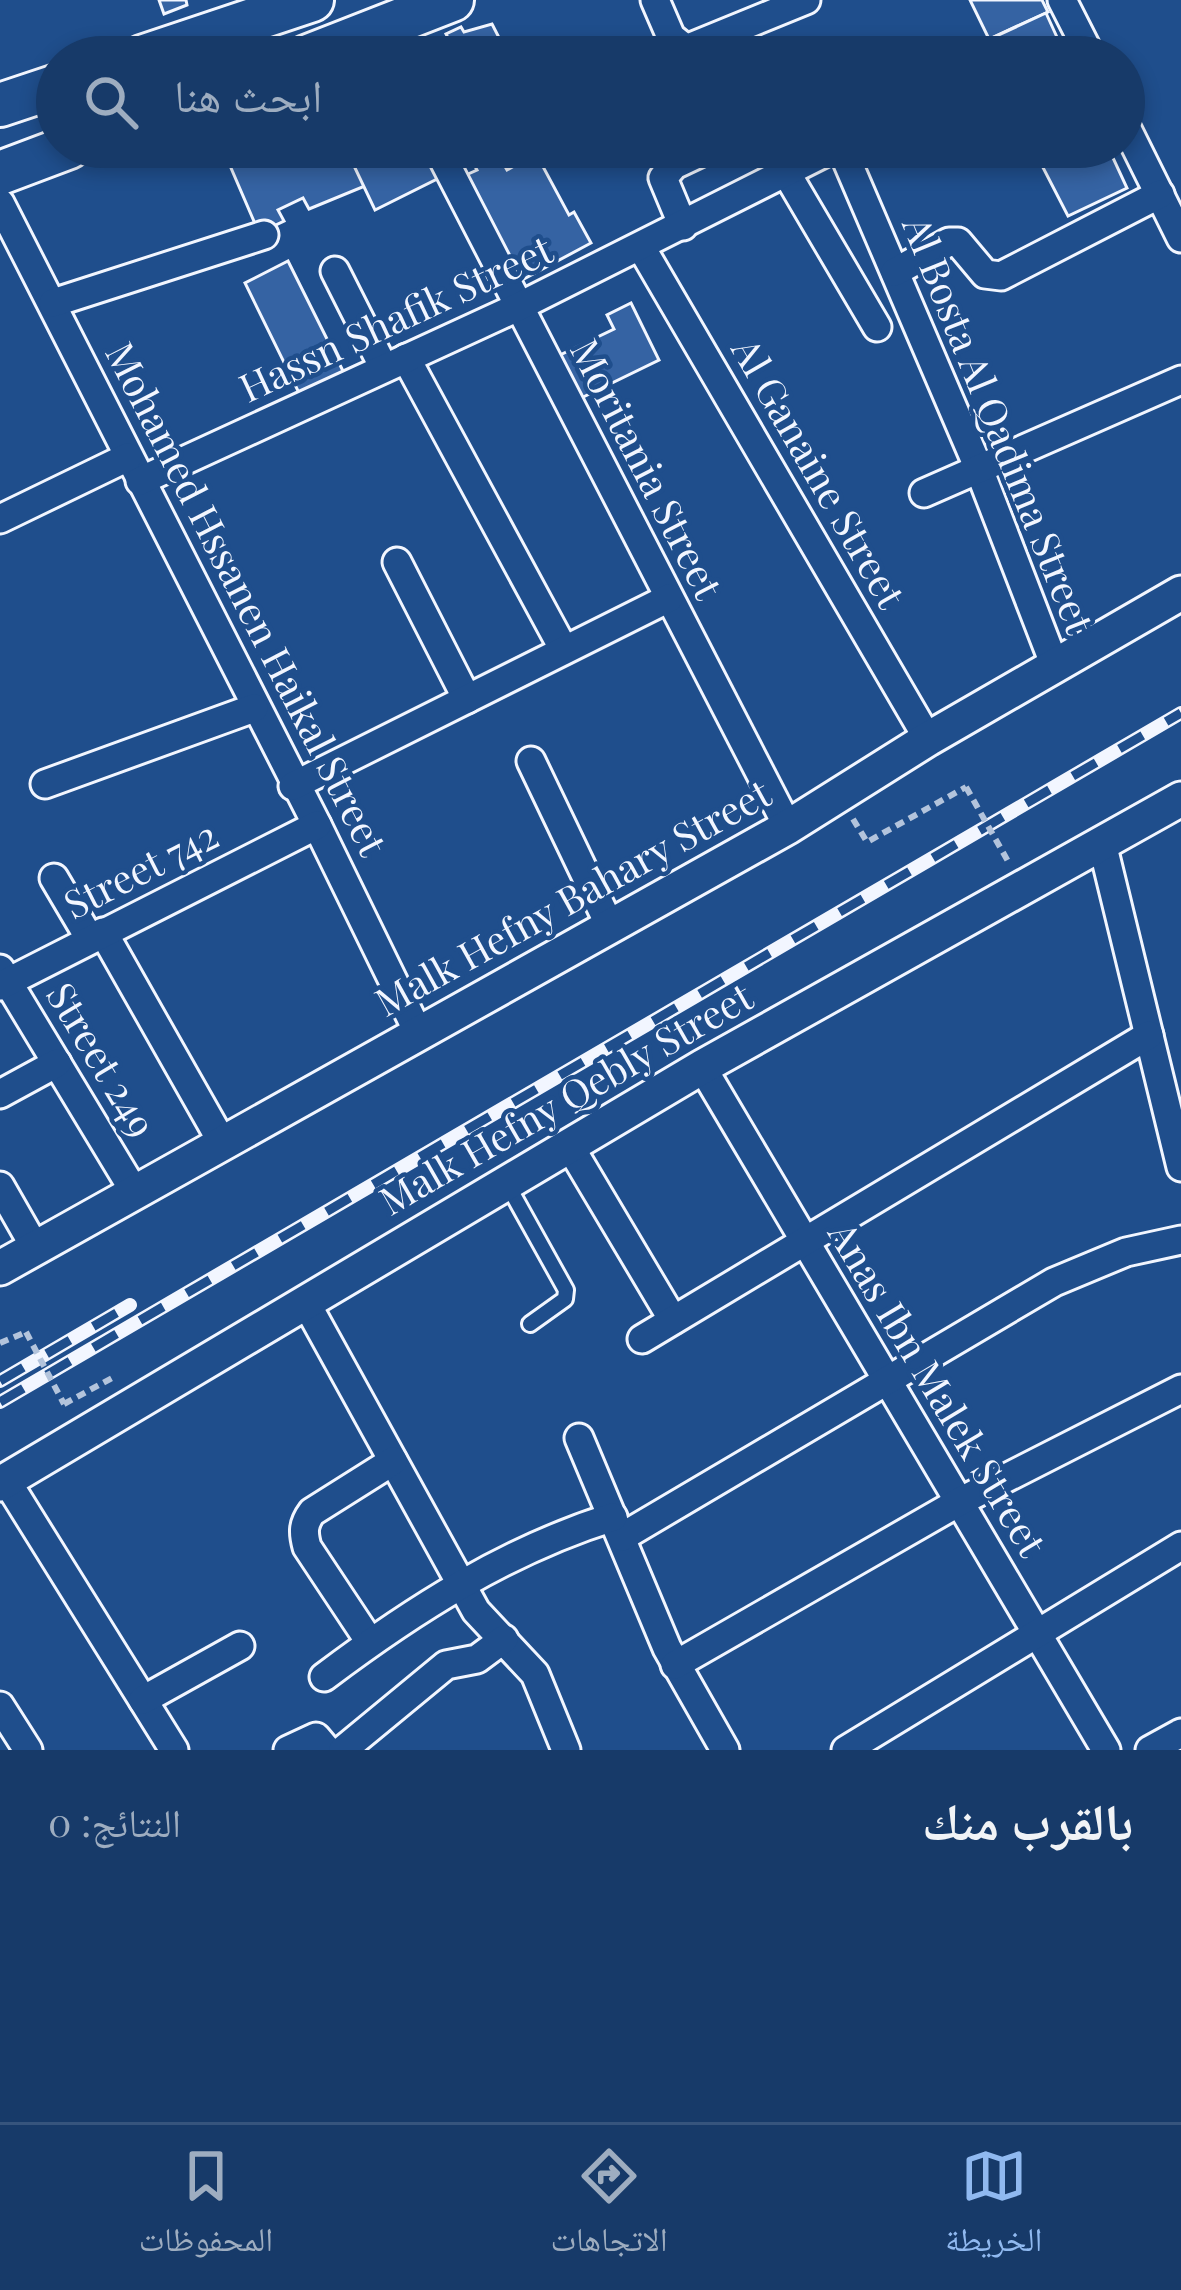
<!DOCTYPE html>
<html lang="ar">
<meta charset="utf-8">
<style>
:root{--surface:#173a69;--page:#20416f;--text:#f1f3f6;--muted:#9eadc0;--line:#36547d;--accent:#90b9f0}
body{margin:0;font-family:"Playfair Display","Noto Naskh Arabic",serif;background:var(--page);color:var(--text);direction:rtl}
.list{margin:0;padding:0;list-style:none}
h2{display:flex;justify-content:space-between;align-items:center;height:156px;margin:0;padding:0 48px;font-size:51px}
h2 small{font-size:39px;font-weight:400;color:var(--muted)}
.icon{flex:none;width:66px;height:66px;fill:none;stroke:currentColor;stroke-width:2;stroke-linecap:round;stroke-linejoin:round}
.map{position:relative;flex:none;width:1181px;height:1750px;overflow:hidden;direction:ltr}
.search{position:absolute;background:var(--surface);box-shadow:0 6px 18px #0003;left:36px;right:36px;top:36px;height:132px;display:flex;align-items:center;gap:30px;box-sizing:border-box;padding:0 42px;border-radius:66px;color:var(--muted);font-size:45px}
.sheet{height:372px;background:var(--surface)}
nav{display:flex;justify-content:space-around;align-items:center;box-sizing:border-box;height:168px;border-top:3px solid var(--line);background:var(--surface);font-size:33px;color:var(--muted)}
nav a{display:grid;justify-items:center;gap:6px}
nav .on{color:var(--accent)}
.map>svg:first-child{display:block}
</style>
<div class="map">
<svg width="1181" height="1750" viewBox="0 0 1181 1750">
<rect width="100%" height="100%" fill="#1f4e8c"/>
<g fill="#3563a3" stroke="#f2f6ff" stroke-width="3">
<path d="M159,0h27l1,5 -23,9z"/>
<path d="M970,0h72l6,12 -59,27z"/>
<path d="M1046,13l20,44h-83l-6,-12z"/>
<path d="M492,24l17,33h-92l4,-9 19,-10 6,12 6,-4 -6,-12 15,-7 3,5z"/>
<path d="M242,147h103l20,39 -56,23 -6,-11 -25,12 6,11 -25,12 -34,-79z"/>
<path d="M345,147h83l15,29 -68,34z"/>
<path d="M455,147h38l-30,16z"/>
<path d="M494,147l13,23 21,-12 12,3 29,54 5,-3 17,31 -69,37 -56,-105 11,-5 -6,-11z"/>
<path d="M1051,147h57l19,41 -59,28 -32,-62z"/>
<path d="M288,261l59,118 -47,16 -55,-112z"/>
<path d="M631,303l28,57 -82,40 -21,-43 58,-28 -7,-14z"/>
</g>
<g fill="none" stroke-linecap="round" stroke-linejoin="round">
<defs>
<path id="service" d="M506,1182l60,108 -1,9 -35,25"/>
<g id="minor">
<path d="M655,0l16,37 15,12 120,-49"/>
<path d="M1062,0l29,57"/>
<path d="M378,30l13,27"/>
<path d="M1124,123l57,115"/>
<path d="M437,147l351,680"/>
<path d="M841,147l138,322 76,197"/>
<path d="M787,174l90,153"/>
<path d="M0,203l317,622 101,207"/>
<path d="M683,226l-20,-48 11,-13 38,-18"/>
<path d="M641,247l287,492"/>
<path d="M335,271l49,97"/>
<path d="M895,272l54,-30h9l27,32 16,2 159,-82"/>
<path d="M53,303l211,-68"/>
<path d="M406,358l158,292"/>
<path d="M140,481l378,-174 318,-160"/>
<path d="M924,493l257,-113"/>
<path d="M0,519l128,-62"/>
<path d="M397,562l70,137"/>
<path d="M531,761l79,165"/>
<path d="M45,784l209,-76"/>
<path d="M293,786l376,-188"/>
<path d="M1102,843l79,324"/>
<path d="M54,878l36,61"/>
<path d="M103,932l119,210"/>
<path d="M0,969l134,222"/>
<path d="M0,986l317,-161"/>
<path d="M702,1067l404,683"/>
<path d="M0,1094l57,-31"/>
<path d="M569,1145l104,175"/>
<path d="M0,1186l36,63"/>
<path d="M305,1301l171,310 59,63 31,76"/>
<path d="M642,1339l507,-304"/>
<path d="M579,1438l88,210 58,102"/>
<path d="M6,1480l168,270"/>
<path d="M622,1537l432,-255 72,-30 55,-12"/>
<path d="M370,1642l-63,-95c-4,-15 -4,-23 5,-35l81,-51"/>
<path d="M675,1665l284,-163 222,-113"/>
<path d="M324,1677c89,-67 183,-127 289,-160"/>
<path d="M143,1700l97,-54"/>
<path d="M0,1706l28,44"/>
<path d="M288,1750l28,-13 11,13"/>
<path d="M343,1750l103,-85 31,-6 27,-20"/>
<path d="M846,1750l335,-204"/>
<path d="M1150,1750l31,-17"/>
</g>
<g id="tertiary">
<path d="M0,1268l788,-441 140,-88 253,-146"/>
<path d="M0,1484l702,-417 479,-268"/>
</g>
<g id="primary">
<path d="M142,57l170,-57"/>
<path d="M306,57l146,-57"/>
<path d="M0,105l57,-19"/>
<path d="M0,173l69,-26"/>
</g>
</defs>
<use href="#service" stroke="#f2f6ff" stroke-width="20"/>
<use href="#minor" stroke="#f2f6ff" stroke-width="33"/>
<use href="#tertiary" stroke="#f2f6ff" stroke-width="39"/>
<use href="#primary" stroke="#f2f6ff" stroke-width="48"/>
<g stroke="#b3c4dc" stroke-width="6" stroke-dasharray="9 6" stroke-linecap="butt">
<path d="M853,819l14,23 99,-55"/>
<path d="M0,1343l26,-11"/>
<path d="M64,1404l48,-26"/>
</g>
<use href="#service" stroke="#1f4e8c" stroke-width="14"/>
<use href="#minor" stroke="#1f4e8c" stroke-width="27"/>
<use href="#tertiary" stroke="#1f4e8c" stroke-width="33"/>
<use href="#primary" stroke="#1f4e8c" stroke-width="42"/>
<defs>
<g id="rail">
<path d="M0,1381l130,-76"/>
<path d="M0,1402l1181,-689"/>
</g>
</defs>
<use href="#rail" stroke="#f2f6ff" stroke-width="14"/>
<use href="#rail" stroke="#1f4e8c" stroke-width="9" stroke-dasharray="27" stroke-linecap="butt"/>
<g stroke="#b3c4dc" stroke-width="6" stroke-dasharray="9 6" stroke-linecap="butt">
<path d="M966,787l43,76"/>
<path d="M26,1332l38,72"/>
</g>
</g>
<g text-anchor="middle" stroke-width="9" stroke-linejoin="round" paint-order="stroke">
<g font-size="39" fill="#f2f6ff" stroke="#1f4e8c">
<text transform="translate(396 319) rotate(-25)" y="14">Hassn Shafik Street</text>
<text transform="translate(998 425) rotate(68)" y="14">Al Bosta Al Qadima Street</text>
<text transform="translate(646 469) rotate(63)" y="14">Moritania Street</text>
<text transform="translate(818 473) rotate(60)" y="14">Al Ganaine Street</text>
<text transform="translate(246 599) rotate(63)" y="14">Mohamed Hssanen Haikal Street</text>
<text transform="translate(141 870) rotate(-27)" y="14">Street 742</text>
<text transform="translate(573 898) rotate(-29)" y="14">Malk Hefny Bahary Street</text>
<text transform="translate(101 1060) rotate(59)" y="14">Street 249</text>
<text transform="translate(566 1099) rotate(-30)" y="14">Malk Hefny Qebly Street</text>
<text transform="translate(937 1389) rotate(59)" y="14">Anas Ibn Malek Street</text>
</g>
</g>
</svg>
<div class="search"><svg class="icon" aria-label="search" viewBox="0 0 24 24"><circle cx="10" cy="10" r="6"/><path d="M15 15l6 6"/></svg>ابحث هنا</div>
</div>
<section class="sheet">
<h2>بالقرب منك<small>النتائج: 0</small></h2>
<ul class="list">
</ul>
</section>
<nav>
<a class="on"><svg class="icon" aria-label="map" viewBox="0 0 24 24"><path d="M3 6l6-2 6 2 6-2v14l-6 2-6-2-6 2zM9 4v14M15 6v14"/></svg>الخريطة</a>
<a><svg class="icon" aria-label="directions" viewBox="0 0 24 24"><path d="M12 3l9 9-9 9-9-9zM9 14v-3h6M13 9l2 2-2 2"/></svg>الاتجاهات</a>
<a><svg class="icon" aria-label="saved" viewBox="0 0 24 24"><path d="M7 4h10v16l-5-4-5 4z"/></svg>المحفوظات</a>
</nav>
